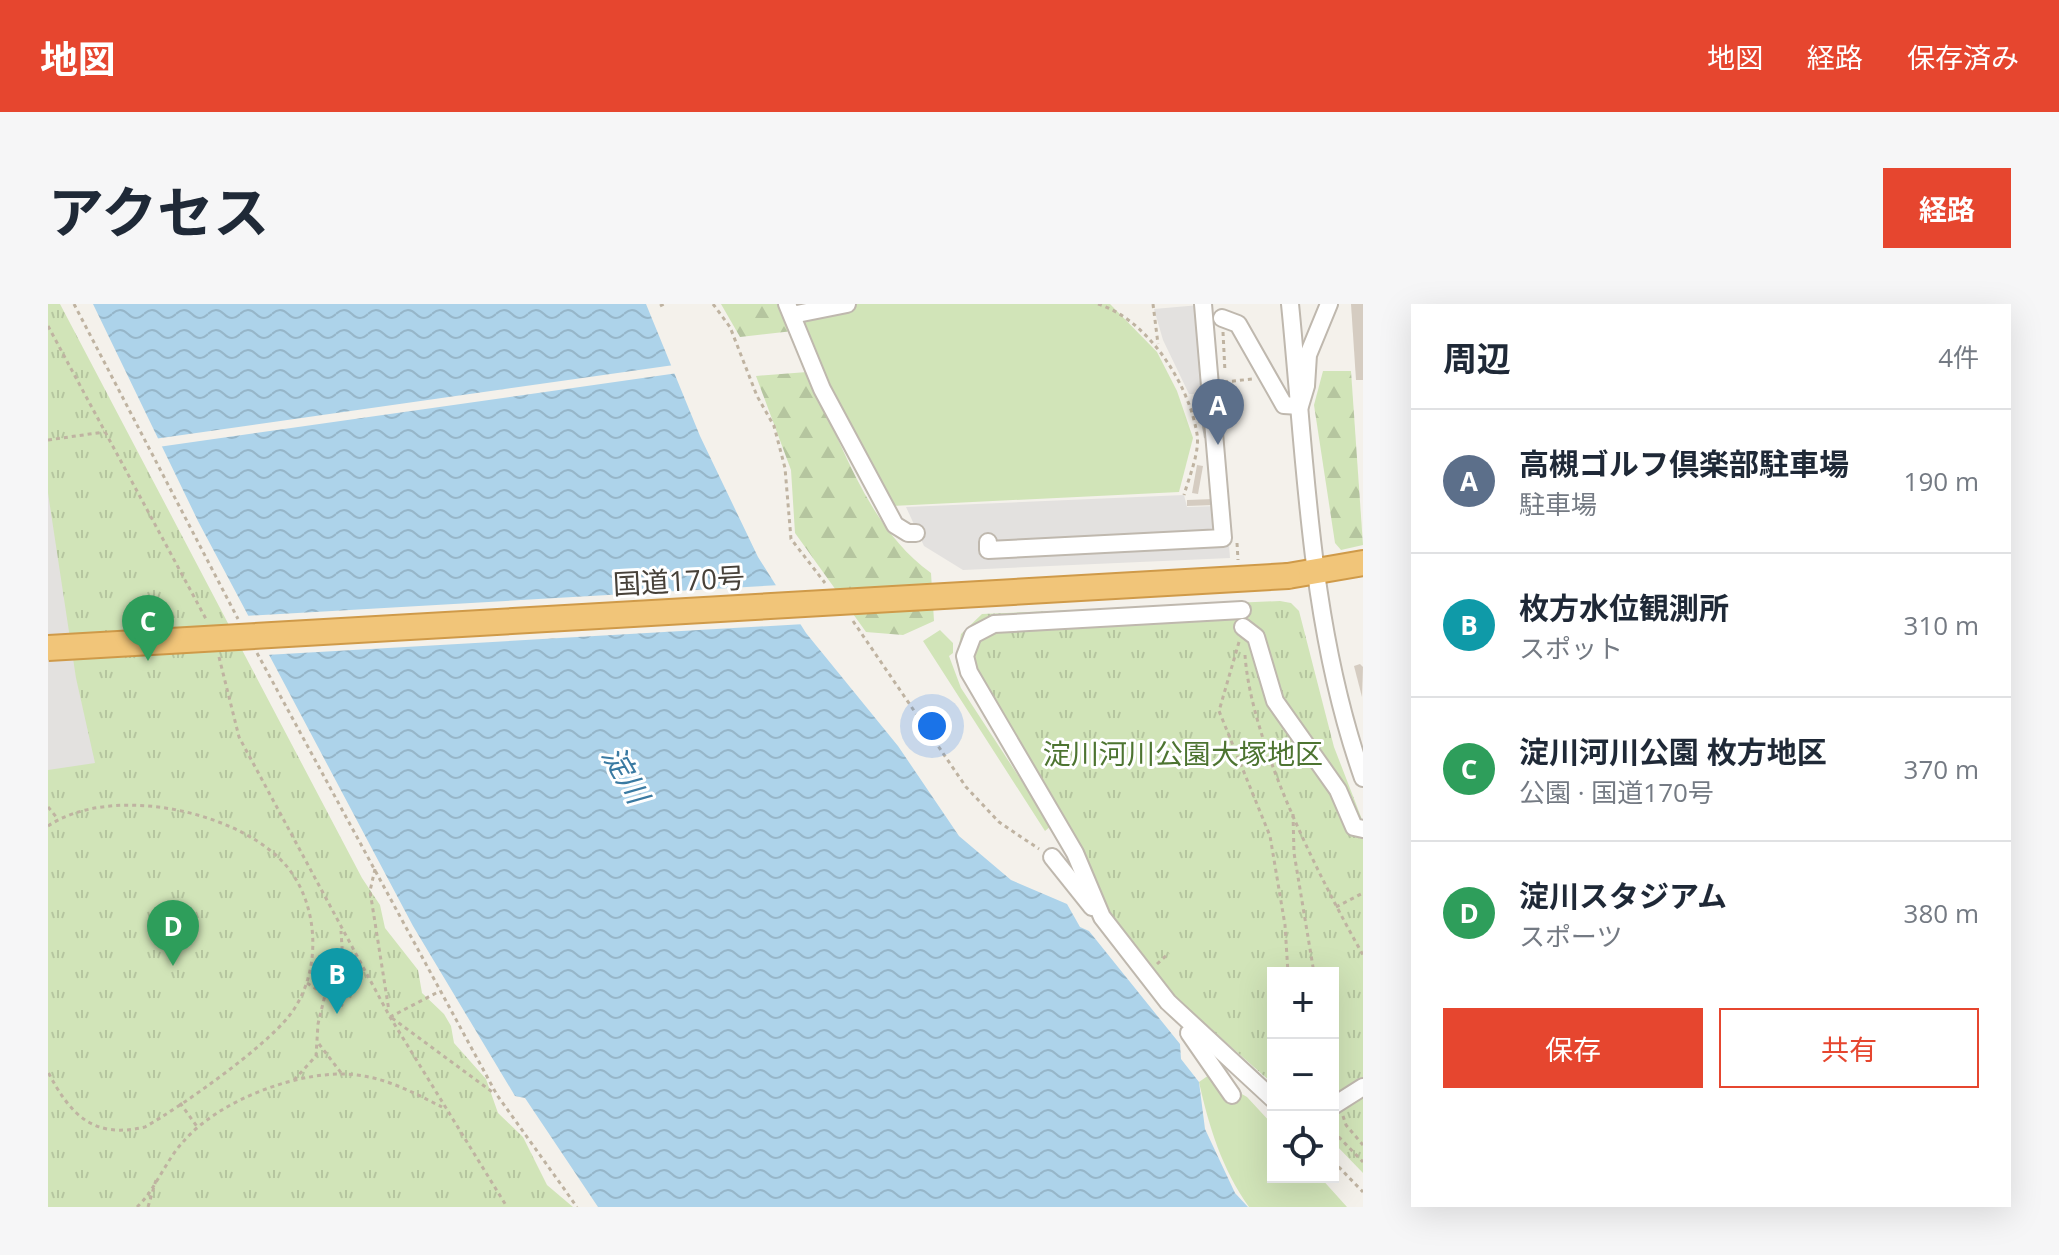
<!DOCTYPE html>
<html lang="ja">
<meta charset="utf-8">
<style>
:root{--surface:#fff;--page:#f6f6f7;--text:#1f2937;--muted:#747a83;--line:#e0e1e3;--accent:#e6462f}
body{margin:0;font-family:"Open Sans","Noto Sans JP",sans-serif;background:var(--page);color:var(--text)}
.controls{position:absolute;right:24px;bottom:24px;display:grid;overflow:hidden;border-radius:0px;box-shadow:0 8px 32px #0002}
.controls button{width:72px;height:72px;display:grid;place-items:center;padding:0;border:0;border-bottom:2px solid var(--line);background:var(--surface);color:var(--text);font:40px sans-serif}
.you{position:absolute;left:884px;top:422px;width:28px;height:28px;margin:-20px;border:6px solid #fff;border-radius:50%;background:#1a73e8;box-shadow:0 0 0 12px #1a73e833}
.badge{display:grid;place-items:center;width:52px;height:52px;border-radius:50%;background:var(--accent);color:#fff;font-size:26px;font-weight:700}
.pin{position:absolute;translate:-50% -66px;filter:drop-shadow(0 2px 4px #0008)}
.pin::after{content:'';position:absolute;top:42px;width:28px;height:24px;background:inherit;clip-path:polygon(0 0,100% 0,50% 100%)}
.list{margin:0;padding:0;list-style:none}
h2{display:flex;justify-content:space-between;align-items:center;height:104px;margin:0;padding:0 32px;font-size:34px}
h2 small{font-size:26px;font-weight:400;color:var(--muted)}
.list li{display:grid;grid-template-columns:52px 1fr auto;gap:24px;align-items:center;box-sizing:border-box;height:144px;padding:0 32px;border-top:2px solid var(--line)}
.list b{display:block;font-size:30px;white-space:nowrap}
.list p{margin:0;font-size:26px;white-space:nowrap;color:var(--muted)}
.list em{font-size:26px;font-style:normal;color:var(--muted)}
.actions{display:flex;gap:16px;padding:24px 32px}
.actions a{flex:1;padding:18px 0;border:2px solid var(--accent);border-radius:0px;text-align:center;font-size:28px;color:var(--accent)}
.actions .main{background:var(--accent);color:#fff}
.icon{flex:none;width:44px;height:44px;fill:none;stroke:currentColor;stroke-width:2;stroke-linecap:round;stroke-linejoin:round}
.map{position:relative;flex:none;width:1315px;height:903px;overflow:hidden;border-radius:0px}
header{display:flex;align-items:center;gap:48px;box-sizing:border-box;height:112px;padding:0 40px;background:var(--accent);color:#fff}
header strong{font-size:38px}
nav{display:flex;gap:44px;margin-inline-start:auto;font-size:28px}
.intro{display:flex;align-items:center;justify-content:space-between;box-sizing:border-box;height:192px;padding:0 48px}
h1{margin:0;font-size:56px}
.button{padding:20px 36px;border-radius:0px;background:var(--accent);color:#fff;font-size:28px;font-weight:700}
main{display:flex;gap:48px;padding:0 48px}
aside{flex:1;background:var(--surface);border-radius:0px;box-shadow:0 8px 32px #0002}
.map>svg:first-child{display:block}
</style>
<header>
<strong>地図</strong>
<nav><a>地図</a><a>経路</a><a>保存済み</a></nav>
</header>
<div class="intro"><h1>アクセス</h1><a class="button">経路</a></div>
<main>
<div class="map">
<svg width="1315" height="903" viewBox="0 0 1315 903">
<defs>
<pattern id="forest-firs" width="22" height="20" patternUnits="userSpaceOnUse" patternTransform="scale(2)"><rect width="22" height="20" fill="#d1e4b8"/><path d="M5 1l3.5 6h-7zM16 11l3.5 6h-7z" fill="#b5c59f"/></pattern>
<pattern id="park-tufts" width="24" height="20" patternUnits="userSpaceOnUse" patternTransform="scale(2)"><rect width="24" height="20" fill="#d1e4b8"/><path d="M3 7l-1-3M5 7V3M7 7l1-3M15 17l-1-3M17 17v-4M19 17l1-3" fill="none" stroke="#b5c59f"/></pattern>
<pattern id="water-waves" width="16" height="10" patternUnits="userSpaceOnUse" patternTransform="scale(2)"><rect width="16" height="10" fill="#add3ea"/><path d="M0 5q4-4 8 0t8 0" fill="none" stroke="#96b6c9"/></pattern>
</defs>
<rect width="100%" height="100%" fill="#f4f1eb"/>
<g fill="#d1e4b8">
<path d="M743,0h319l47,48 20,39 16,47 -14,54 -287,14 -49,-86z"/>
<path d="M892,326l13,13v10l-4,3 12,32 90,138 -6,5 -122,-190z"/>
<path d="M1161,771l38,22 26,28v52h47l27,30h-98c-27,-38 -40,-80 -50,-125z"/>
</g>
<g fill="url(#forest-firs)">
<path d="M673,0h62l10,27 -53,6z"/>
<path d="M1275,67h28l12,174 -22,5 -6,-7 -21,-138z"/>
<path d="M759,68c35,69 59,154 124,201l3,48 -31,14 -37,-3 -71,-99 -4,-63 -35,-94z"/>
</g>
<g fill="url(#park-tufts)">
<path d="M0,0h12l302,574 18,27 5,23 33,42 4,23 22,21 7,12 3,17 32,36 12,34 25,24 24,48 26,22h-525z"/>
<path d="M1232,297l11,2 8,8 35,136 29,75v351l-30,-31v-169h-60v111l-95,-84 -42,-49 -83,-126 -97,-163 5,-28 21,-20z"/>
</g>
<g fill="#e3e1df">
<path d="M1163,0l19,254 -267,12 -39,-24 -18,-39 278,-12 3,12 31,-1 -7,-112h-22l-26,-54 -9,-31z"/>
<path d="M0,189l28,185 19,85 -47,7z"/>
</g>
<path fill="url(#water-waves)" d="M45,0h553l54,132 58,121 48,76 92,113 61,90 52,44 56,24 13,23 9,4 91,113 1,15 18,23 6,47 30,64 13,14h-650l-73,-109 -10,-2 -102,-170 -215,-405z"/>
<g fill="#f4f1eb">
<path d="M626,61l4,8 -520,74 -4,-8z"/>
<path d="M732,281l25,39 -539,31 -21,-39z"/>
</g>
<path fill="#0003" d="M1151,105h6l10,87 -5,-4 -2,-53 -4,-1z"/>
<g fill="#d5ccc1">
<path d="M1303,0h12v76h-7z"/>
<path d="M1158,103l1,15 -9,1 -1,-15z"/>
<path d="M1149,161l6,1 -5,28 -6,-1z"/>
<path d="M1166,195v6l-27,1v-6z"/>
<path d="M1312,360l3,3 -1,30 -8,-31z"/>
</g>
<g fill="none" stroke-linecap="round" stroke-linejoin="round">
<defs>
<g id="minor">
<path d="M739,0l35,85 73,136 13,8h8"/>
<path d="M1242,0c16,159 19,321 73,474"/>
<path d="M744,11l55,-11"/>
<path d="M1174,14l16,6 46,81 16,1 6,-20 2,-31 21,-51"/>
<path d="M940,238v8l235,-12 -20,-234"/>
<path d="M1194,306l-248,14 -21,11 -8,21 4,16 106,181 27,64 66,85 105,97"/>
<path d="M1195,323l13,10 19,64 63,89 16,37 9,2"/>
<path d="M1004,553l40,50"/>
<path d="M1141,729l43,62"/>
<path d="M1285,802l30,-19"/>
</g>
<path id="highway" d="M1240,272l75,-13"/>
</defs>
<use href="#minor" stroke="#bfb8ae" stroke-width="20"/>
<use href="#highway" stroke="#cf9a49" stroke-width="28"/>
<g stroke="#bfb3a1" stroke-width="3" stroke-dasharray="4 4" stroke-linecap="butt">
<path d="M26,0l164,315"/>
<path d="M665,0l17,23 27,69 17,30 11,42 6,71 34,44"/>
<path d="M1050,0c50,16 91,80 99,130 3,18 -8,43 -13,61"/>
<path d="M1105,0l5,40"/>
<path d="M612,2l4,-2"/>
<path d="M0,22l158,293"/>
<path d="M1175,28l2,40"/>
<path d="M1176,78l28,-3"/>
<path d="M0,136l56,-8"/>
<path d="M1189,239l1,17"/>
<path d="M805,317l113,166 33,35 40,27"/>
<path d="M1191,338l-20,69 51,125 15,89 3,48"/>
<path d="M209,349l240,442 80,112"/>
<path d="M1197,351c6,88 74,222 118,300"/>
<path d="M171,353l20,80 151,280 117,190"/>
<path d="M0,503l10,12"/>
<path d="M1245,510l1,39 20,120"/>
<path d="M0,522c61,-41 181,-17 232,33 40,39 44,113 9,157 -25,32 -107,90 -144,111 -51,12 -74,-11 -97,-55"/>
<path d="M327,565l-5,22 19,120"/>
<path d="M1288,603l27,-14"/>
<path d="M1109,660l12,-11"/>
<path d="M259,679l36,23"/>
<path d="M342,713l50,-26"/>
<path d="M344,714l103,76"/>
<path d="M271,740l23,30"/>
<path d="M246,776l22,-24 2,-32 7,-29 18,-33 -2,-31"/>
<path d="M132,799l18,25"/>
<path d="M1295,812l3,9 17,20"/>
<path d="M1285,827l30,31"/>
<path d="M1285,857l30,31"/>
<path d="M89,903c17,-15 29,-47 46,-65 35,-42 120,-74 174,-67 32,4 57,18 85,32"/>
<path d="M100,903l8,-27"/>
</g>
<use href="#minor" stroke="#fff" stroke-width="16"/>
<use href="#highway" stroke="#f1c579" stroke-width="24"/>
<defs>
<path id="highway-bridge" d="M0,344l1240,-72"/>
</defs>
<use href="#highway-bridge" stroke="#cf9a49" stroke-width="28" stroke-linecap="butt"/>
<use href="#highway-bridge" stroke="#f1c579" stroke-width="24"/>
</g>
<g text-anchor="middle" stroke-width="6" stroke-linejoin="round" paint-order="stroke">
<g font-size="28" fill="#474139" stroke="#fff">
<text transform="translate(631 277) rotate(-3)" y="10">国道170号</text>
</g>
<g font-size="28" fill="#4d7431" stroke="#fff">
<text x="1135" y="460">淀川河川公園大塚地区</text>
</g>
<g font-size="30" font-style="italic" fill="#3a7aa2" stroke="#fff">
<text transform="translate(577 471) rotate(60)" y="10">淀川</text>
</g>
</g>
</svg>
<div class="controls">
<button>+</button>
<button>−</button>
<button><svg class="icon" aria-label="locate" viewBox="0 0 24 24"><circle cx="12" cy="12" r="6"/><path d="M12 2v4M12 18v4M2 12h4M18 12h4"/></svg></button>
</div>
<div class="you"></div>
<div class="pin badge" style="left:1170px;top:141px;background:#5c6f8a">A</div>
<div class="pin badge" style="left:289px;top:710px;background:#0f9aa8">B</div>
<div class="pin badge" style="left:100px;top:357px;background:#2e9e5b">C</div>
<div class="pin badge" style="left:125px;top:662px;background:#2e9e5b">D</div>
</div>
<aside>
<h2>周辺<small>4件</small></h2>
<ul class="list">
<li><span class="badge" style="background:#5c6f8a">A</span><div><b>高槻ゴルフ倶楽部駐車場</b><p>駐車場</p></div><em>190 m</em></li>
<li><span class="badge" style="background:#0f9aa8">B</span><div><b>枚方水位観測所</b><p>スポット</p></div><em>310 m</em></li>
<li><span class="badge" style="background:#2e9e5b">C</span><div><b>淀川河川公園 枚方地区</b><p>公園 · 国道170号</p></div><em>370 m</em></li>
<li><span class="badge" style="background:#2e9e5b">D</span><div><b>淀川スタジアム</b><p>スポーツ</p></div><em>380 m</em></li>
</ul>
<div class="actions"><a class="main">保存</a><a>共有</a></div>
</aside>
</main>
